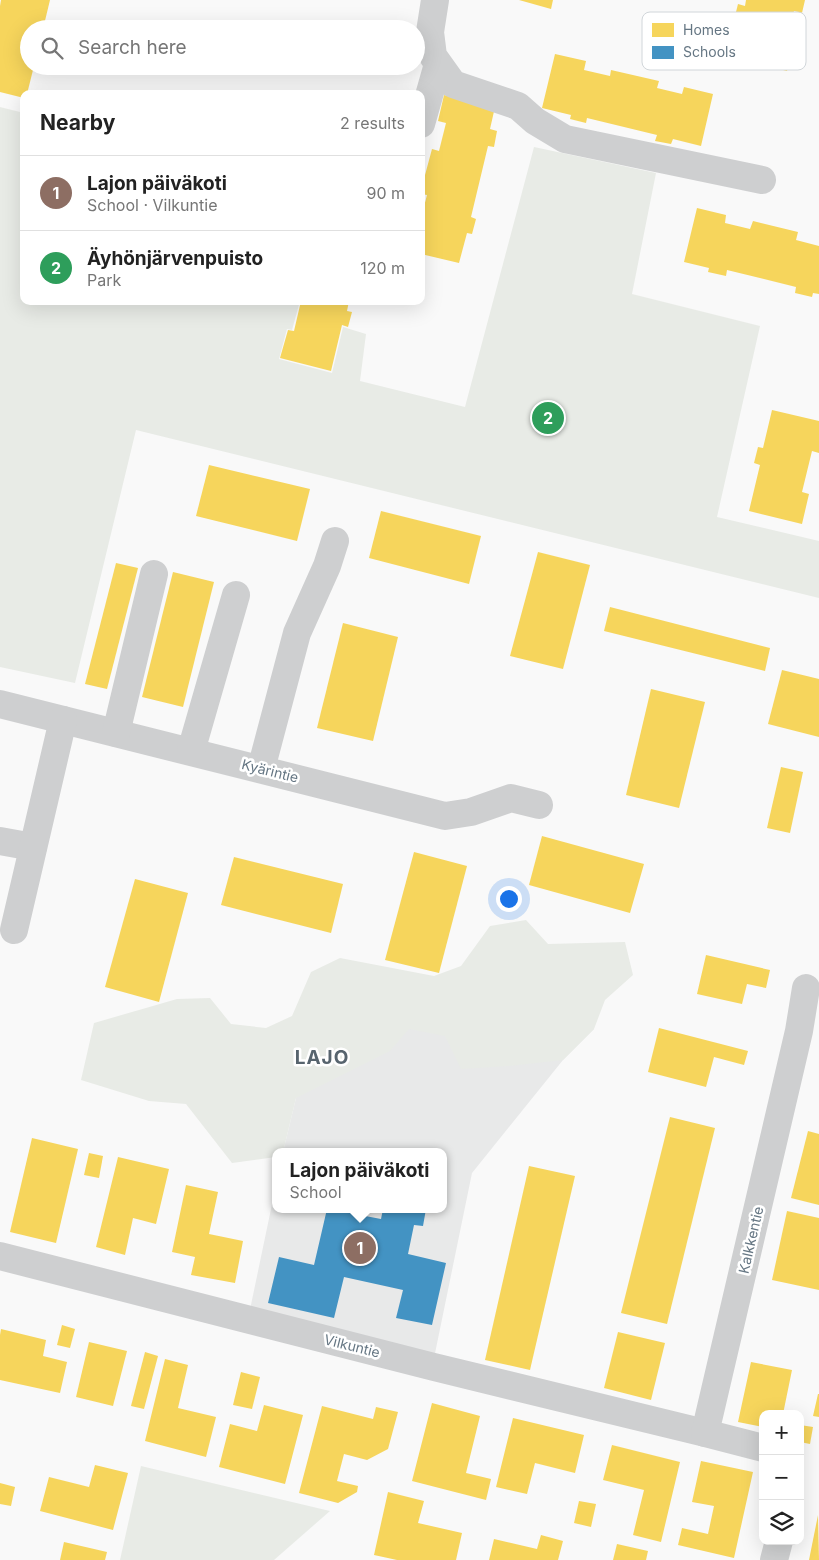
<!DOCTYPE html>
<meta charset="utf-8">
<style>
:root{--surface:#fff;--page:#f2f2f2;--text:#222;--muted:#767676;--line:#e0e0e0;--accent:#1a73e8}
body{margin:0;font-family:Inter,sans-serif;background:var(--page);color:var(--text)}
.controls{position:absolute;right:15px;bottom:15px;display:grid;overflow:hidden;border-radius:10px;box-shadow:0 5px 20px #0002}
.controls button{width:45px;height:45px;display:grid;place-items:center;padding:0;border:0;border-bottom:1px solid var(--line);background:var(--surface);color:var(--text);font:25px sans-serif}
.you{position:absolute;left:508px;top:898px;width:18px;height:18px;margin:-12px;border:4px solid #fff;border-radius:50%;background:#1a73e8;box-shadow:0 0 0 8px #1a73e833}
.badge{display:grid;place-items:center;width:32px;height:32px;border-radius:50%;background:var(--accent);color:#fff;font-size:16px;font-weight:700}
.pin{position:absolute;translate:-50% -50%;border:2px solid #fff;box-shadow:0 1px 5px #0006}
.popup{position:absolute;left:272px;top:1148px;width:175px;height:65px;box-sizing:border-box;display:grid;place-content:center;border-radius:10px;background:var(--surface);filter:drop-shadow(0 1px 4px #0005);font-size:16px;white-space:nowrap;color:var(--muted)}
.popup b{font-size:19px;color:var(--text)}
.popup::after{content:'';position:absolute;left:50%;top:100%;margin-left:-10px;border:10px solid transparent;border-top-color:var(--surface)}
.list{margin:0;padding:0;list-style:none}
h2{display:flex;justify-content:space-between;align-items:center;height:65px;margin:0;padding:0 20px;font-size:21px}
h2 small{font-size:16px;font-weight:400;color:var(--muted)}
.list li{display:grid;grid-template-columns:32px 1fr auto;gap:15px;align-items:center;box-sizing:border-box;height:75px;padding:0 20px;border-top:1px solid var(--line)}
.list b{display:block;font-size:19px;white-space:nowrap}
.list p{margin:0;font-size:16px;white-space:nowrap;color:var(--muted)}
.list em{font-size:16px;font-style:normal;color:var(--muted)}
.icon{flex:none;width:28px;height:28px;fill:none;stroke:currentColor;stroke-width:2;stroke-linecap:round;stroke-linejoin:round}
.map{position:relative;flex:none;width:819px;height:1560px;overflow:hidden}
.search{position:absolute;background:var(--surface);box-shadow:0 5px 20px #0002;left:20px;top:20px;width:405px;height:55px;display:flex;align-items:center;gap:12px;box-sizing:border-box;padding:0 18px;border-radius:28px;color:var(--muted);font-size:19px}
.panel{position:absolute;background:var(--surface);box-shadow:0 5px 20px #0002;left:20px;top:90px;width:405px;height:215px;border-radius:10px}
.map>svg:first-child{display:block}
</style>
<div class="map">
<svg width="819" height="1560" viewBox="0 0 819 1560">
<rect width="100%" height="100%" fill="#f9f9f9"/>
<path fill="#e8e9e9" d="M326,992l268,37 -31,31 -91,113 -40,195 -185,-44 29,-139v24h168v-57h-161l13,-54z"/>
<g fill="#e8ebe6">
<path d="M0,107l24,6v188h276l-8,29 -5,-1 -8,30 53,14 11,-46 23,7 -6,47 105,26 69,-260 122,26 -24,121 128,32 -43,191 102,24v57l-683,-168 -61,253 -75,-16z"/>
<path d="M526,920l22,24 77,-2 8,33 -28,25 -11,29 -31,31 -54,6 -48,3 -16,-33 -36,-7 -19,22 -94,47 -13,54h-7v5l-44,6 -46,-59 -37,-3 -68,-21 13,-57 83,-24 33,-1 21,26 35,4 26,-12 19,-44 29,-14 94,18 27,-10 29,-40z"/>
<path d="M141,1466l189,45 -56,49h-154z"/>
</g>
<g fill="#f6d55c">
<path d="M1,0h49l-7,29h-14v37h5l-7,28h-3v4l-24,-6v-86z"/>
<path d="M519,0h34l-2,9z"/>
<path d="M746,0h59l-3,13 -8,-2 -7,28 8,1 -8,31 -56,-14 8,-31 -6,-2 5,-20 7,2z"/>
<path d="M555,54l31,7 -2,9 26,6 1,-6 48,11 -2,7 25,6 2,-7 29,7 -12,52 -28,-7 -2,5 -16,-3 2,-6 -70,-17 -1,5 -16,-4 1,-4 -29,-7z"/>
<path d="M444,95l51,12 -5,22 7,2 -3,16 -6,-1 -17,71 5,2 -4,15 -5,-1 -8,30 -38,-9v-36l6,-23 -6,-1v-4l11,-41 7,2 7,-28 -8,-2z"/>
<path d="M697,208l29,7 -1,8 25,6 3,-8 45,11 -2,8 23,6v48l-6,-1 -1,4 -17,-4 1,-6 -69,-17 -1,6 -18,-4 1,-4 -25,-6z"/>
<path d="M301,301h48l-2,10 5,1 -4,15 -6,-2 -11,46 -51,-13 8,-28 6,1z"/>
<path d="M772,410l47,11v32l-7,-2 -10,41 7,2 -7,30 -53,-13 11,-46 -6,-2 4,-16 5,1z"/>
<path d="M209,465l101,24 -13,52 -101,-25z"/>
<path d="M381,511l100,25 -12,48 -100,-26z"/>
<path d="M538,552l52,13 -27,104 -53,-13z"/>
<path d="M116,563l22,5 -31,121 -22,-5z"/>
<path d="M173,572l41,10 -31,125 -41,-10z"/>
<path d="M610,607l160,41 -5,23 -161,-40z"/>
<path d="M343,623l55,14 -25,104 -56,-13z"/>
<path d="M782,670l37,9v58l-51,-13z"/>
<path d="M651,689l54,13 -26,106 -53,-13z"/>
<path d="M781,767l22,5 -13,61 -23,-5z"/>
<path d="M542,836l102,28 -14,49 -101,-28z"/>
<path d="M414,852l53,14 -28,107 -54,-13z"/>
<path d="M234,857l109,27 -12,49 -110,-28z"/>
<path d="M135,879l53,14 -29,109 -54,-15z"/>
<path d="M706,955l64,15 -4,18 -19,-4 -5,20 -45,-10z"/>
<path d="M659,1028l89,23 -4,14 -30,-8 -8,30 -58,-15z"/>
<path d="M670,1117l45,11 -48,196 -46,-11z"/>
<path d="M808,1131l11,3v71l-28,-7z"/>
<path d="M32,1138l46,11 -22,94 -46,-11z"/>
<path d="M89,1153l14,3 -4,22 -15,-3z"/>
<path d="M118,1157l51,12 -13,55 -23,-6 -8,37 -29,-8z"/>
<path d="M529,1166l46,10 -45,194 -45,-10z"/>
<path d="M186,1185l32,7 -9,42 34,7 -8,42 -44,-8 4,-18 -23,-5z"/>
<path d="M787,1211l32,7v72l-47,-10z"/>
<path d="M62,1325l13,4 -5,19 -13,-3z"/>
<path d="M1,1329l45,11 -3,16 24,6 -7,31 -60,-13v-45z"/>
<path d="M618,1332l47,11 -14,57 -47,-12z"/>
<path d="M89,1342l38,9 -14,55 -37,-9z"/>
<path d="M145,1352l13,4 -14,53 -13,-3z"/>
<path d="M165,1359l23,6 -10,43 38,9 -10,40 -61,-16z"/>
<path d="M751,1362l41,8 -9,44h-20v13l-25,-5z"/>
<path d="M241,1372l19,5 -8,32 -19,-4z"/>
<path d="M818,1394h1v23l-6,-1z"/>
<path d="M432,1403l48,13 -14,57 25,6 -5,21 -74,-19z"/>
<path d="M264,1405l39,10 -18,69 -66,-17 11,-43 27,7z"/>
<path d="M322,1406l51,13 3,-12 22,5 -10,37 -21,11 -23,-6 -7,27 21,5 -1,6 -19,11 -39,-10z"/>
<path d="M513,1418l71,17 -9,38 -40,-10 -8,31 -31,-7z"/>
<path d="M800,1425l13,2 -3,17 -10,-2z"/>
<path d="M612,1445l68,17 -19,80 -28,-7 11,-45 -41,-10z"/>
<path d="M701,1461l52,11 -19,86 -56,-13 4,-17 26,6 6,-28 -22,-4z"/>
<path d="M95,1465l33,8 -15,57 -73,-19 9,-34 40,10z"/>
<path d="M0,1483l15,4 -4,19 -11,-2z"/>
<path d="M388,1492l36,9 -6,22 44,10 -6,27h-59l-23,-5z"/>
<path d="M579,1501l17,3 -5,23 -17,-4z"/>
<path d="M818,1515l1,45h-10z"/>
<path d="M541,1535l22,6 -5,19h-69l5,-21 43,10z"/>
<path d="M64,1542l43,10 -2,8h-45z"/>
<path d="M617,1544l31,7 -2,9h-33z"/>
</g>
<g fill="#4393c3">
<path d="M397,1148l15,3v1h-16z"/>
<path d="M327,1209h34l-1,6 21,4 2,-10h43l-3,17 -9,-1 -6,29 38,9 -14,62 -36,-7 7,-28 -59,-13 -10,41 -66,-15 11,-46 35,8z"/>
</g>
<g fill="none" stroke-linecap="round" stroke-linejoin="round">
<g stroke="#cecfd0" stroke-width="28">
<path d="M435,0l-5,32 3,24 20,28 65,22 17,15 30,18 197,41"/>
<path d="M421,124l17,-60"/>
<path d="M0,704l445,112 26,-4 40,-14 28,7"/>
<path d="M116,733l38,-159"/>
<path d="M191,751l45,-156"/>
<path d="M261,769l36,-136 30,-67 8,-25"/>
<path d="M0,841l33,6"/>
<path d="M14,930l49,-210"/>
<path d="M0,1256l434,111 271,66"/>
<path d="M763,1448l-58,-15 94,-402 7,-43"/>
<path d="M774,1560l5,-19"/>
</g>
</g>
<g text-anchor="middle" stroke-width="5" stroke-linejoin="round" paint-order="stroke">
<g font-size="14" fill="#657683" stroke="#fff">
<text transform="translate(270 771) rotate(14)" y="5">Kyärintie</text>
<text transform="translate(751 1240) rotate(-77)" y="5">Kalkkentie</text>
<text transform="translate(352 1346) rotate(14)" y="5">Vilkuntie</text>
</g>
<g font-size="19" font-weight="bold" letter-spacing="1" fill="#57646e" stroke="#fff">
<text x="322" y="1064">LAJO</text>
</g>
</g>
<rect x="642" y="12" width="164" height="58" rx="8" fill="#fff" stroke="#d1d6da" stroke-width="1"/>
<rect x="652" y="23" width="22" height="14" fill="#f6d55c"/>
<rect x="652" y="46" width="22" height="13" fill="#4393c3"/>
<g font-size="14" fill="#657683">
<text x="683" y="35">Homes</text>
<text x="683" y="57">Schools</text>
</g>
</svg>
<div class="controls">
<button>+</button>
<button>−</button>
<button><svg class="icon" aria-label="layers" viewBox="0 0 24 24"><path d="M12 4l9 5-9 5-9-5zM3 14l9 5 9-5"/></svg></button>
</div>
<div class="you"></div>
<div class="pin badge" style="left:360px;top:1248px;background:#8d6e63">1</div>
<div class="popup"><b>Lajon päiväkoti</b>School</div>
<div class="pin badge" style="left:548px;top:418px;background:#2e9e5b">2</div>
<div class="search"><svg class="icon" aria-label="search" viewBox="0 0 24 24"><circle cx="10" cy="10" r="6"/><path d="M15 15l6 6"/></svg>Search here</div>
<section class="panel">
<h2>Nearby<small>2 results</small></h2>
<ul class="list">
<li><span class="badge" style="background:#8d6e63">1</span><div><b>Lajon päiväkoti</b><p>School · Vilkuntie</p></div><em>90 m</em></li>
<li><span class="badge" style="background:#2e9e5b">2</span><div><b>Äyhönjärvenpuisto</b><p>Park</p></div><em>120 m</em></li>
</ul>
</section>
</div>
